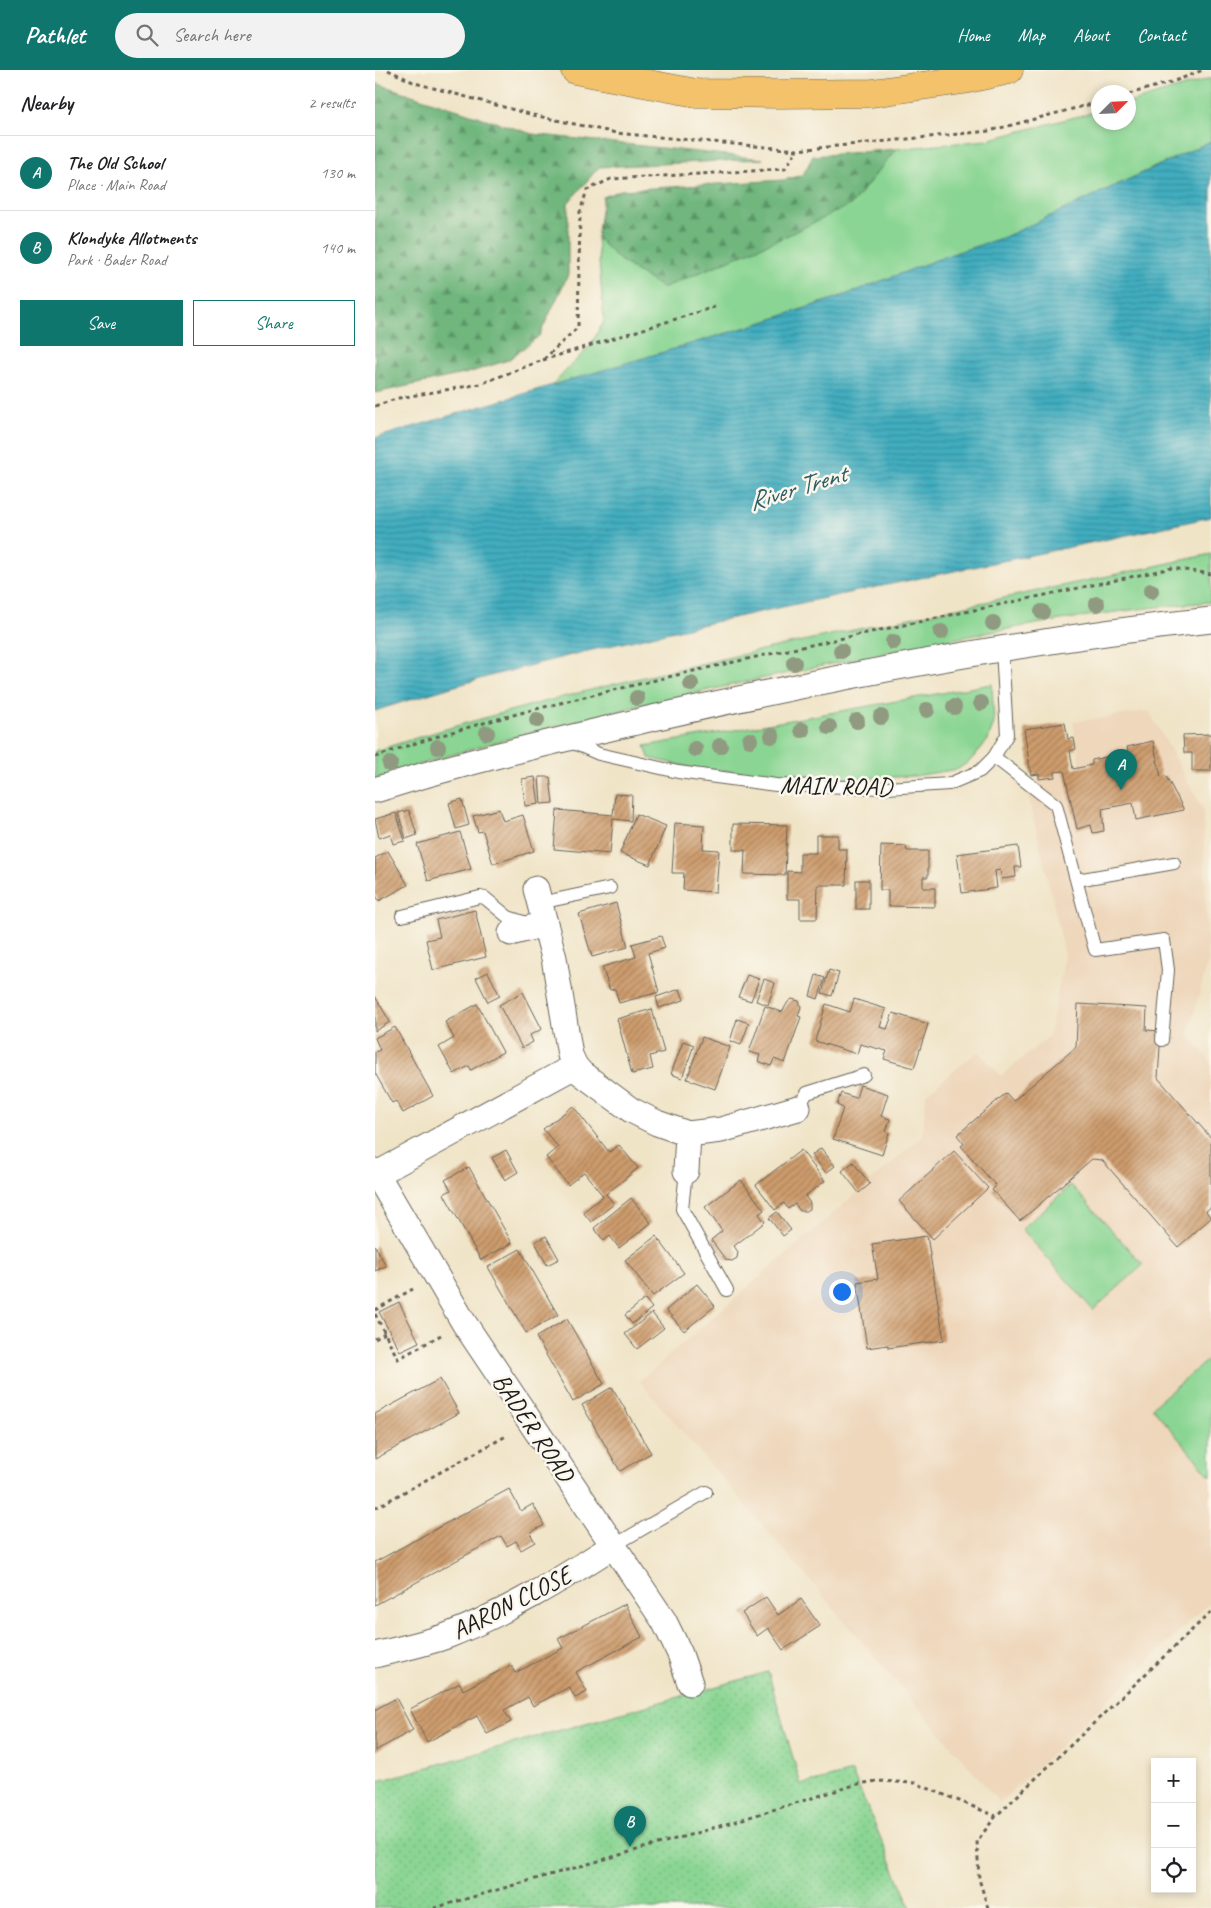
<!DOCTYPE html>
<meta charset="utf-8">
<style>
:root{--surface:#fff;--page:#f2f2f2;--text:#202124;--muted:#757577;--line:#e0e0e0;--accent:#0f766e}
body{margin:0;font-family:Caveat,sans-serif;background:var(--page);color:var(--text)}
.controls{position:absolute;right:15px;bottom:15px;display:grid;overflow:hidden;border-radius:0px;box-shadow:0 2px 8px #0003}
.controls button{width:45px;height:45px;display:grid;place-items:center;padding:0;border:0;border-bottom:1px solid var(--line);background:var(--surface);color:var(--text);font:25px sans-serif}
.compass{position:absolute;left:716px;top:15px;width:45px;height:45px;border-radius:50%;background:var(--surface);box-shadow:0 2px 8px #0003;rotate:66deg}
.you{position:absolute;left:466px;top:1221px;width:18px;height:18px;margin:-12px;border:4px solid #fff;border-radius:50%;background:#1a73e8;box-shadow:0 0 0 8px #1a73e833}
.badge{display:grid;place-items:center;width:32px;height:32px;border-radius:50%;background:var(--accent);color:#fff;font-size:16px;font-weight:700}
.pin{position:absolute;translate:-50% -41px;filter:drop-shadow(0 1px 2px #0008)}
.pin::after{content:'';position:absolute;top:26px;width:18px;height:15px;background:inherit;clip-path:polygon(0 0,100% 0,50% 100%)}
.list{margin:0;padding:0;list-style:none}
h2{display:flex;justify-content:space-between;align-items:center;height:65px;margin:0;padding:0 20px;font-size:21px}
h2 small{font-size:16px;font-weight:400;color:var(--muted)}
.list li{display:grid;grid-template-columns:32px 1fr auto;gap:15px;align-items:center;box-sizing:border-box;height:75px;padding:0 20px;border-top:1px solid var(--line)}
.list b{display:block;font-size:19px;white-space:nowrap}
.list p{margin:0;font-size:16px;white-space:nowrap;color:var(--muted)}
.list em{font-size:16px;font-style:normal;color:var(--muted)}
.actions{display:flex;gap:10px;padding:15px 20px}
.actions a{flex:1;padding:11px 0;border:1px solid var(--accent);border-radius:0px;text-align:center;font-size:18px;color:var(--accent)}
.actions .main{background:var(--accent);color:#fff}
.icon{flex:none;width:28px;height:28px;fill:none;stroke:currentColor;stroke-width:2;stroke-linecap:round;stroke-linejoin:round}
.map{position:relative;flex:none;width:836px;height:1838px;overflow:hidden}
header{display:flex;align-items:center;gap:30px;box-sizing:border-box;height:70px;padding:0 25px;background:var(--accent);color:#fff}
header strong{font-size:24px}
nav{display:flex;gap:28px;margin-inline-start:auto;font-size:18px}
.search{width:350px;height:45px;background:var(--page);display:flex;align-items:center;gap:12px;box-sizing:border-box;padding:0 18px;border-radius:28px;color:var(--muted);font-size:19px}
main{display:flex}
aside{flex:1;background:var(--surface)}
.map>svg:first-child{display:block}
</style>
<header>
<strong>Pathlet</strong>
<div class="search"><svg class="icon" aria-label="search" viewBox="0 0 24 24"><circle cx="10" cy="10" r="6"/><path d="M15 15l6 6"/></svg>Search here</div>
<nav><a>Home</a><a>Map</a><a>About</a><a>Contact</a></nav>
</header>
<main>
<aside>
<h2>Nearby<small>2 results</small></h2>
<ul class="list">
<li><span class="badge">A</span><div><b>The Old School</b><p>Place · Main Road</p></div><em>130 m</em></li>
<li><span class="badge">B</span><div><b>Klondyke Allotments</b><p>Park · Bader Road</p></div><em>140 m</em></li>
</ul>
<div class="actions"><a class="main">Save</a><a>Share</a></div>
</aside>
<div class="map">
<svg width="836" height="1838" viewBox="0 0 836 1838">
<defs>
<pattern id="forest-firs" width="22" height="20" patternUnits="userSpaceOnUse" patternTransform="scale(1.25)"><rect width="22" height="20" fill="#6fb67d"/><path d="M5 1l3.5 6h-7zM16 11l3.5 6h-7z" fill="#5a9366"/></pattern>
<pattern id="garden-dots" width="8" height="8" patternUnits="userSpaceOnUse" patternTransform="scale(1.25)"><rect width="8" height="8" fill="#8ad593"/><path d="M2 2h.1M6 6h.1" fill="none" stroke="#76b67e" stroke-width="1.8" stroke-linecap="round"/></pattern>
<pattern id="water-rules" width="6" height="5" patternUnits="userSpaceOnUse" patternTransform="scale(1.25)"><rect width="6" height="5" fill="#41adbf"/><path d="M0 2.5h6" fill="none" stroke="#368c9a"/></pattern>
<pattern id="building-hatch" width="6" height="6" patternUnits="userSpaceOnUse" patternTransform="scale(1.25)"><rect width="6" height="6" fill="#cd9c6d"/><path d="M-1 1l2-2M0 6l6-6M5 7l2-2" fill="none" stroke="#a67e59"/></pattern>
</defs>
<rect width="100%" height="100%" fill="#fbf7ec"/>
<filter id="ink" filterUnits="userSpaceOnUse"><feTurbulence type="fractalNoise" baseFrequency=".02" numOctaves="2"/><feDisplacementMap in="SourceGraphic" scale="10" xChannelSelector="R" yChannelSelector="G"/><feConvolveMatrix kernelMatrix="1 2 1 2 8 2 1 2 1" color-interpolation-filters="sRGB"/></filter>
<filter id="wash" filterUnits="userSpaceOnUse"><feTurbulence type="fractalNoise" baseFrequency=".0096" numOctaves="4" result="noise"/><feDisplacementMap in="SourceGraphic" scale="20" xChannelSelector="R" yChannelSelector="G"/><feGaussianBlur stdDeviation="1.12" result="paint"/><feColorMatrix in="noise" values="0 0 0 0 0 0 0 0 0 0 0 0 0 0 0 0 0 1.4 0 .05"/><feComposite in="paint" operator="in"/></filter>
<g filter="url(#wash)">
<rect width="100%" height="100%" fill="#f0e4c7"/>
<path fill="#eed7bb" d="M774,641l54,98 5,153 -20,73 23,27v539l-211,202 -361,-422 283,-244 4,-43 52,-43 23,25 48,-40 16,-82 -37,-159 11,-16 16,-2v-5l26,-5 -8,-45z"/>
<g fill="#8ad593" stroke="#537858">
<path d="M836,8v63l-206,96 -56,18 -104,40 -88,29 -206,62 39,-40 14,-25 -7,-83 24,23 230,-57 45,-55 91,-9 111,-29 1,11h30v-19z"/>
<path d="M836,484v48c-133,10 -264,38 -394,65 -149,31 -298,64 -442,112v-28c107,-35 215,-62 325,-87 170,-39 341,-73 511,-110z"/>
<path d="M617,614l2,39 -6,17 -18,21 -12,8 -43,7 -61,3 -157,-10 -48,-11 -4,-12z"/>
<path d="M696,1115l72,80 -50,45 -71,-81z"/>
<path d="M836,1287v120l-59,-70z"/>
</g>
<g fill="url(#forest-firs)" stroke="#46694c">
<path d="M0,13l157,51 231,25 -164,8 -31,36v72l-29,61 -31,24 -40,13 -93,20z"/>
<path d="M521,79l-44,55 -68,33 -121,51 -42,-27 -24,-23 6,-41 18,-7 163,-10 19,-5 10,-19z"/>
</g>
<path fill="url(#garden-dots)" stroke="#537858" d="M393,1602l33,113 51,-13 59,136h-536v-126z"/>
<path fill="url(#water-rules)" stroke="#2e646e" d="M836,71v376c-173,38 -347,71 -519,110 -107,24 -213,49 -317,84v-273l382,-114 88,-29 104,-40 56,-18z"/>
<g id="blocks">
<g fill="url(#building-hatch)">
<path d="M690,653l3,16 6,-1 2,11 -6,2 3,18 19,-4v-5l36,-8 -1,-5 26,-6 8,36 5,-1 18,34 -48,10 -3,-17 -31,6 2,22 -11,2 -2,-8 -14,4 -13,-58 -9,1v5l-16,2v-5l-8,1 -7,-46z"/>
<path d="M836,664v37h-19v-18h-8l-1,-18z"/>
<path d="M160,707l4,27 -14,2 -3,-27z"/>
<path d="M164,707h11l3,26 -12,1z"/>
<path d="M240,724l17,1 -1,26 -18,-2 -3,35 -56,-5 3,-39 56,5z"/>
<path d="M87,729l7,26 -13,4 -7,-26z"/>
<path d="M124,739l4,12 20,-6 11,36 -41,13 -10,-33 -5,1 -5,-16z"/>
<path d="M34,740l8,25 -11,4 -8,-26z"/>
<path d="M21,743l9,28 -12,3 -3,-10 -11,4 -4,-19z"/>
<path d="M261,744l30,12 -16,39 -30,-12z"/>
<path d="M300,753l29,2 -1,24 16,1 -3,42 -33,-2 1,-17h-12z"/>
<path d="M358,754l54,1 -2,50 -41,-1 1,-24h-12z"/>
<path d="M85,762l11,37 -43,12 -11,-37z"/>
<path d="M441,765h22v14h9l-1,36h-28l-1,34h-17v-20h-13v-28l13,1v-19h16z"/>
<path d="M506,775l25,1 1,5h21v26h-5v11h12v19l-47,-1v-16h-8z"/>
<path d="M643,776l3,21h-6l1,10 -14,2 -2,-9 -5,1 2,17 -35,5 -5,-39z"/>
<path d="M13,781l20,34 -29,16 -4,-7v-36z"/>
<rect x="481" y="810" width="13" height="29"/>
<path d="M241,833l12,44 -36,10 -13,-43z"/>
<path d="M100,840l11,47 -53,13 -7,-30 14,-3 -4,-17z"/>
<path d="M286,866l4,12 -17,5 11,39 -40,11 -4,-14 -5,1 -8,-23 34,-10 -4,-13z"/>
<path d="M454,900l10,3 -7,23 -10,-3z"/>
<path d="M113,902l12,24 -12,6 -12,-24z"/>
<path d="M372,905l12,4 -8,22 -13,-4z"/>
<path d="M441,905l9,3 -7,21 -8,-3z"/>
<path d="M389,909l11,4 -7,22 -12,-4z"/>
<path d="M305,919l4,11 -25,8 -3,-11z"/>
<path d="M148,922l19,37 -12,6 3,7 -11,6 -23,-43z"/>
<path d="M0,926l15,26 -15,9z"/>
<path d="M417,929l7,2 2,6 -3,9 3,1 -16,46 -11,-4 -3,7 -13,-5 2,-6 -11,-3 16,-46 17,6 6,-10z"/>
<path d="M479,929l32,10 -6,18 7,2 6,-16 35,11 -14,44 -30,-9 3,-8 -27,-7 -3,10 -42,-13 11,-37 24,8z"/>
<path d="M102,934l26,48 -32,18 -2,-4 -15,8 -15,-27 15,-9 -9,-16z"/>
<path d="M703,934l69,4 -1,22 15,1 -3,47 53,60v69l-5,4 5,7 -33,29 -76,-87 -10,-1 -72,62 -28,-31 4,-4 -35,-40 3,-2 -7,-9 49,-42 7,8 63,-54z"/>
<path d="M277,939l12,43 -14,4 3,13 -21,5 -15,-55z"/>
<path d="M362,949l12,4 -8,22 -11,-4z"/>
<path d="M20,957l38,69 -30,17 -7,-12 -4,2 -17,-30v-21l5,-2 -5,-12z"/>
<path d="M327,967l28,10 -15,42 -28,-10z"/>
<path d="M308,971l11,4 -12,33 -11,-4z"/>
<path d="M485,1015l28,9 -7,22 9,3 -4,13 3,1 -7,22 -49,-16 10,-31 -6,-3 4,-12 15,5z"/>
<path d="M198,1036l36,46 10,-7 19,23 -32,26 8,10 -23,18 -8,-10 20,-16 -19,-24 -16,13 -22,-28 12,-10 -15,-18z"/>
<path d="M446,1078l14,18 -9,7 -14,-18z"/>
<path d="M131,1080l12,22 -13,8 -13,-22z"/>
<path d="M426,1080l24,31 -20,15 5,7v6l-4,2h-6l-5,-7 -7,5 -4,-6 -9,7 -19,-25z"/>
<path d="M579,1081l34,37 -55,51 -34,-38z"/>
<path d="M478,1092l17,22 -11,9 -17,-22z"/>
<path d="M94,1097l43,76 -31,17 -37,-66 7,-4 -6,-10z"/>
<path d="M366,1110l23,30 -5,4 6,8 -31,24 4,6 -1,6 -5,3 -6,-1 -15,-20 11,-9 -17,-24z"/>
<path d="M256,1128l20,25 -32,25 -9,-12 -6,5 -10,-13z"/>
<path d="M402,1142l14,18 -8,6 -14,-18z"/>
<path d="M171,1166l13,23 -12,6 -12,-23z"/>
<path d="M281,1166l28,37 -31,23 -28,-36z"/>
<path d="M552,1166l17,104 -56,8v-3l-21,3 -10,-66 21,-3 -6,-35z"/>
<path d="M0,1175l11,21 -11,5z"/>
<path d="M145,1179l38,66 -32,18 -38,-66z"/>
<path d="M322,1214l18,22 -31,25 -18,-21z"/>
<path d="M270,1229l7,9 -20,16 -7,-9z"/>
<path d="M24,1232l20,40 -19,9 -21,-39z"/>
<path d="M277,1243l12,15 -27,21 -12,-15z"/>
<path d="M192,1249l37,65 -31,18 -37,-65z"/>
<path d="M65,1309l19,34 -84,46v-45z"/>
<path d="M237,1317l39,66 -31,18 -38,-66z"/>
<path d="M134,1419l12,22 12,-7 11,21 -14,8 5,9 -14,8 -5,-9 -9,5 -6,-10 -126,69v-43z"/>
<path d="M391,1527l12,18 23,-16 19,27 -37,24 -15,-22 -11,8 -15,-23z"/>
<path d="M250,1534l17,33 -66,35 11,20 -12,6 -6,-11 -36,19 -5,-9 -24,13 7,12 -24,12 -10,-18 -50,26 -17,-33 50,-26 3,7 48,-25 4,8 48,-25 -5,-9z"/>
<path d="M21,1628l17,32 -38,21v-41z"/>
</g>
</g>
</g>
<g filter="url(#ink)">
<use href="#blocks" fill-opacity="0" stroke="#666258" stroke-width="1"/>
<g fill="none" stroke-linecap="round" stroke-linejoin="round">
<defs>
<g id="lane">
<path d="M194,671l30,13 79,18 98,13 111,3 62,-4 31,-13 14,-14 13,-22 -5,-86"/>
<path d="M619,687l62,48 39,145 69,-10 4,30 -6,70"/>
<path d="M702,810l97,-17"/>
<path d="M165,833l70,-15"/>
<path d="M27,846l78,-19 5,1 23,19 21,7"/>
<path d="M423,1038l9,-15 57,-18"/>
<path d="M311,1101l-4,38 45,81"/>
<path d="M238,1476l93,-54"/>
</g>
<g id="street">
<path d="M0,720c92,-29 185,-50 278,-72 184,-42 371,-78 558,-98"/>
<path d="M136,863l34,-9"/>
<path d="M200,996l6,7 50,37 26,13 31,11 33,-4 77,-22"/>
<path d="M0,1101l89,152 200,298 16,33 10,29"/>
<path d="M311,1101l2,-37"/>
<path d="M2,1104l198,-108 -5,-11 -16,-97 -18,-69"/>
<path d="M0,1585c24,-6 50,-11 74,-20 58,-23 111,-55 164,-89"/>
</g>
<path id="primary" d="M200,0l121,23 85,1 91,-1 91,-13 46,-10"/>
</defs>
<use href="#lane" stroke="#666258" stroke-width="14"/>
<use href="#street" stroke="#666258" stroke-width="27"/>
<use href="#primary" stroke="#666258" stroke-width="29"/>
<g stroke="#666258" stroke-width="3" stroke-dasharray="4 4" stroke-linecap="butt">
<path d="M13,0l27,13 118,32 83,18 181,17 192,-19 110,-29"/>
<path d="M754,24l46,-13 28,-11"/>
<path d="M168,290l175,-54"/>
<path d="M0,336l24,-8 81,-14 63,-24 35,-33 2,-115 7,-22 24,-11 174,-10 12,-19"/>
<path d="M0,687c101,-36 206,-59 310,-84 162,-37 325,-70 487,-105l39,6"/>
<path d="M0,1240l38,-21"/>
<path d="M0,1244l23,45 43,-24"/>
<path d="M0,1269l10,-6"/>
<path d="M0,1438l133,-73"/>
<path d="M59,1838l266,-76 158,-48 19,-3 38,2 81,33"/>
<path d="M613,1838l-9,-29 -2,-38 19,-25 215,-204"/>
</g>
<use href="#lane" stroke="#fff" stroke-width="12"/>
<use href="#street" stroke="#fff" stroke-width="25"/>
<use href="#primary" stroke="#f3c26a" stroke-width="28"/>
</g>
<g fill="#909a80">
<circle cx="776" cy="521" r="8"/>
<circle cx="722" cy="534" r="8"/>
<circle cx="667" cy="542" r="8"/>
<circle cx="618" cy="553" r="8"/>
<circle cx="566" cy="562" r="8"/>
<circle cx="518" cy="572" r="8"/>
<circle cx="466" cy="581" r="8"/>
<circle cx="419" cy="593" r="8"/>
<circle cx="316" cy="614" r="8"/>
<circle cx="262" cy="628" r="8"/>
<circle cx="606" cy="633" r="8"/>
<circle cx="579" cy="637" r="8"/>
<circle cx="552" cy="640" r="8"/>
<circle cx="506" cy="647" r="8"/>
<circle cx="162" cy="650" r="8"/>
<circle cx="482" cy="651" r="8"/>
<circle cx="454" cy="657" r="8"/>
<circle cx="427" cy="660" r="8"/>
<circle cx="112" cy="663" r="8"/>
<circle cx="397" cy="666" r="8"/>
<circle cx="375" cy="670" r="8"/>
<circle cx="345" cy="676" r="8"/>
<circle cx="63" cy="677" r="8"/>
<circle cx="320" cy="679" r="8"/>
<circle cx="15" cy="694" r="8"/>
</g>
</g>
<g text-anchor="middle" stroke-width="5" stroke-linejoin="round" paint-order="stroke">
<g font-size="25" fill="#1c1c1c" stroke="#fbf7ec">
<text transform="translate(461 715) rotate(1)" y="9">MAIN ROAD</text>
<text transform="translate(159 1357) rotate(56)" y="9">BADER ROAD</text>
<text transform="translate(136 1532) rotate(-27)" y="9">AARON CLOSE</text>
</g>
<g font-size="26" font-style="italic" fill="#2d5d65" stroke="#fbf7ec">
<text transform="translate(422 417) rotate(-17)" y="9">River Trent</text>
</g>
</g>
</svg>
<div class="controls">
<button>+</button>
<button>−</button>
<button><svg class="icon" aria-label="locate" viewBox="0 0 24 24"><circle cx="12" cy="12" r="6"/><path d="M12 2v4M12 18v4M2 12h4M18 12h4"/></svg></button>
</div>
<svg class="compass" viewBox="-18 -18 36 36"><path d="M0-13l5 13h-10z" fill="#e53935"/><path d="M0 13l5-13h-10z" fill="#757577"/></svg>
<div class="you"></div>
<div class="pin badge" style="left:746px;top:720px">A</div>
<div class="pin badge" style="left:255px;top:1777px">B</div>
</div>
</main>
